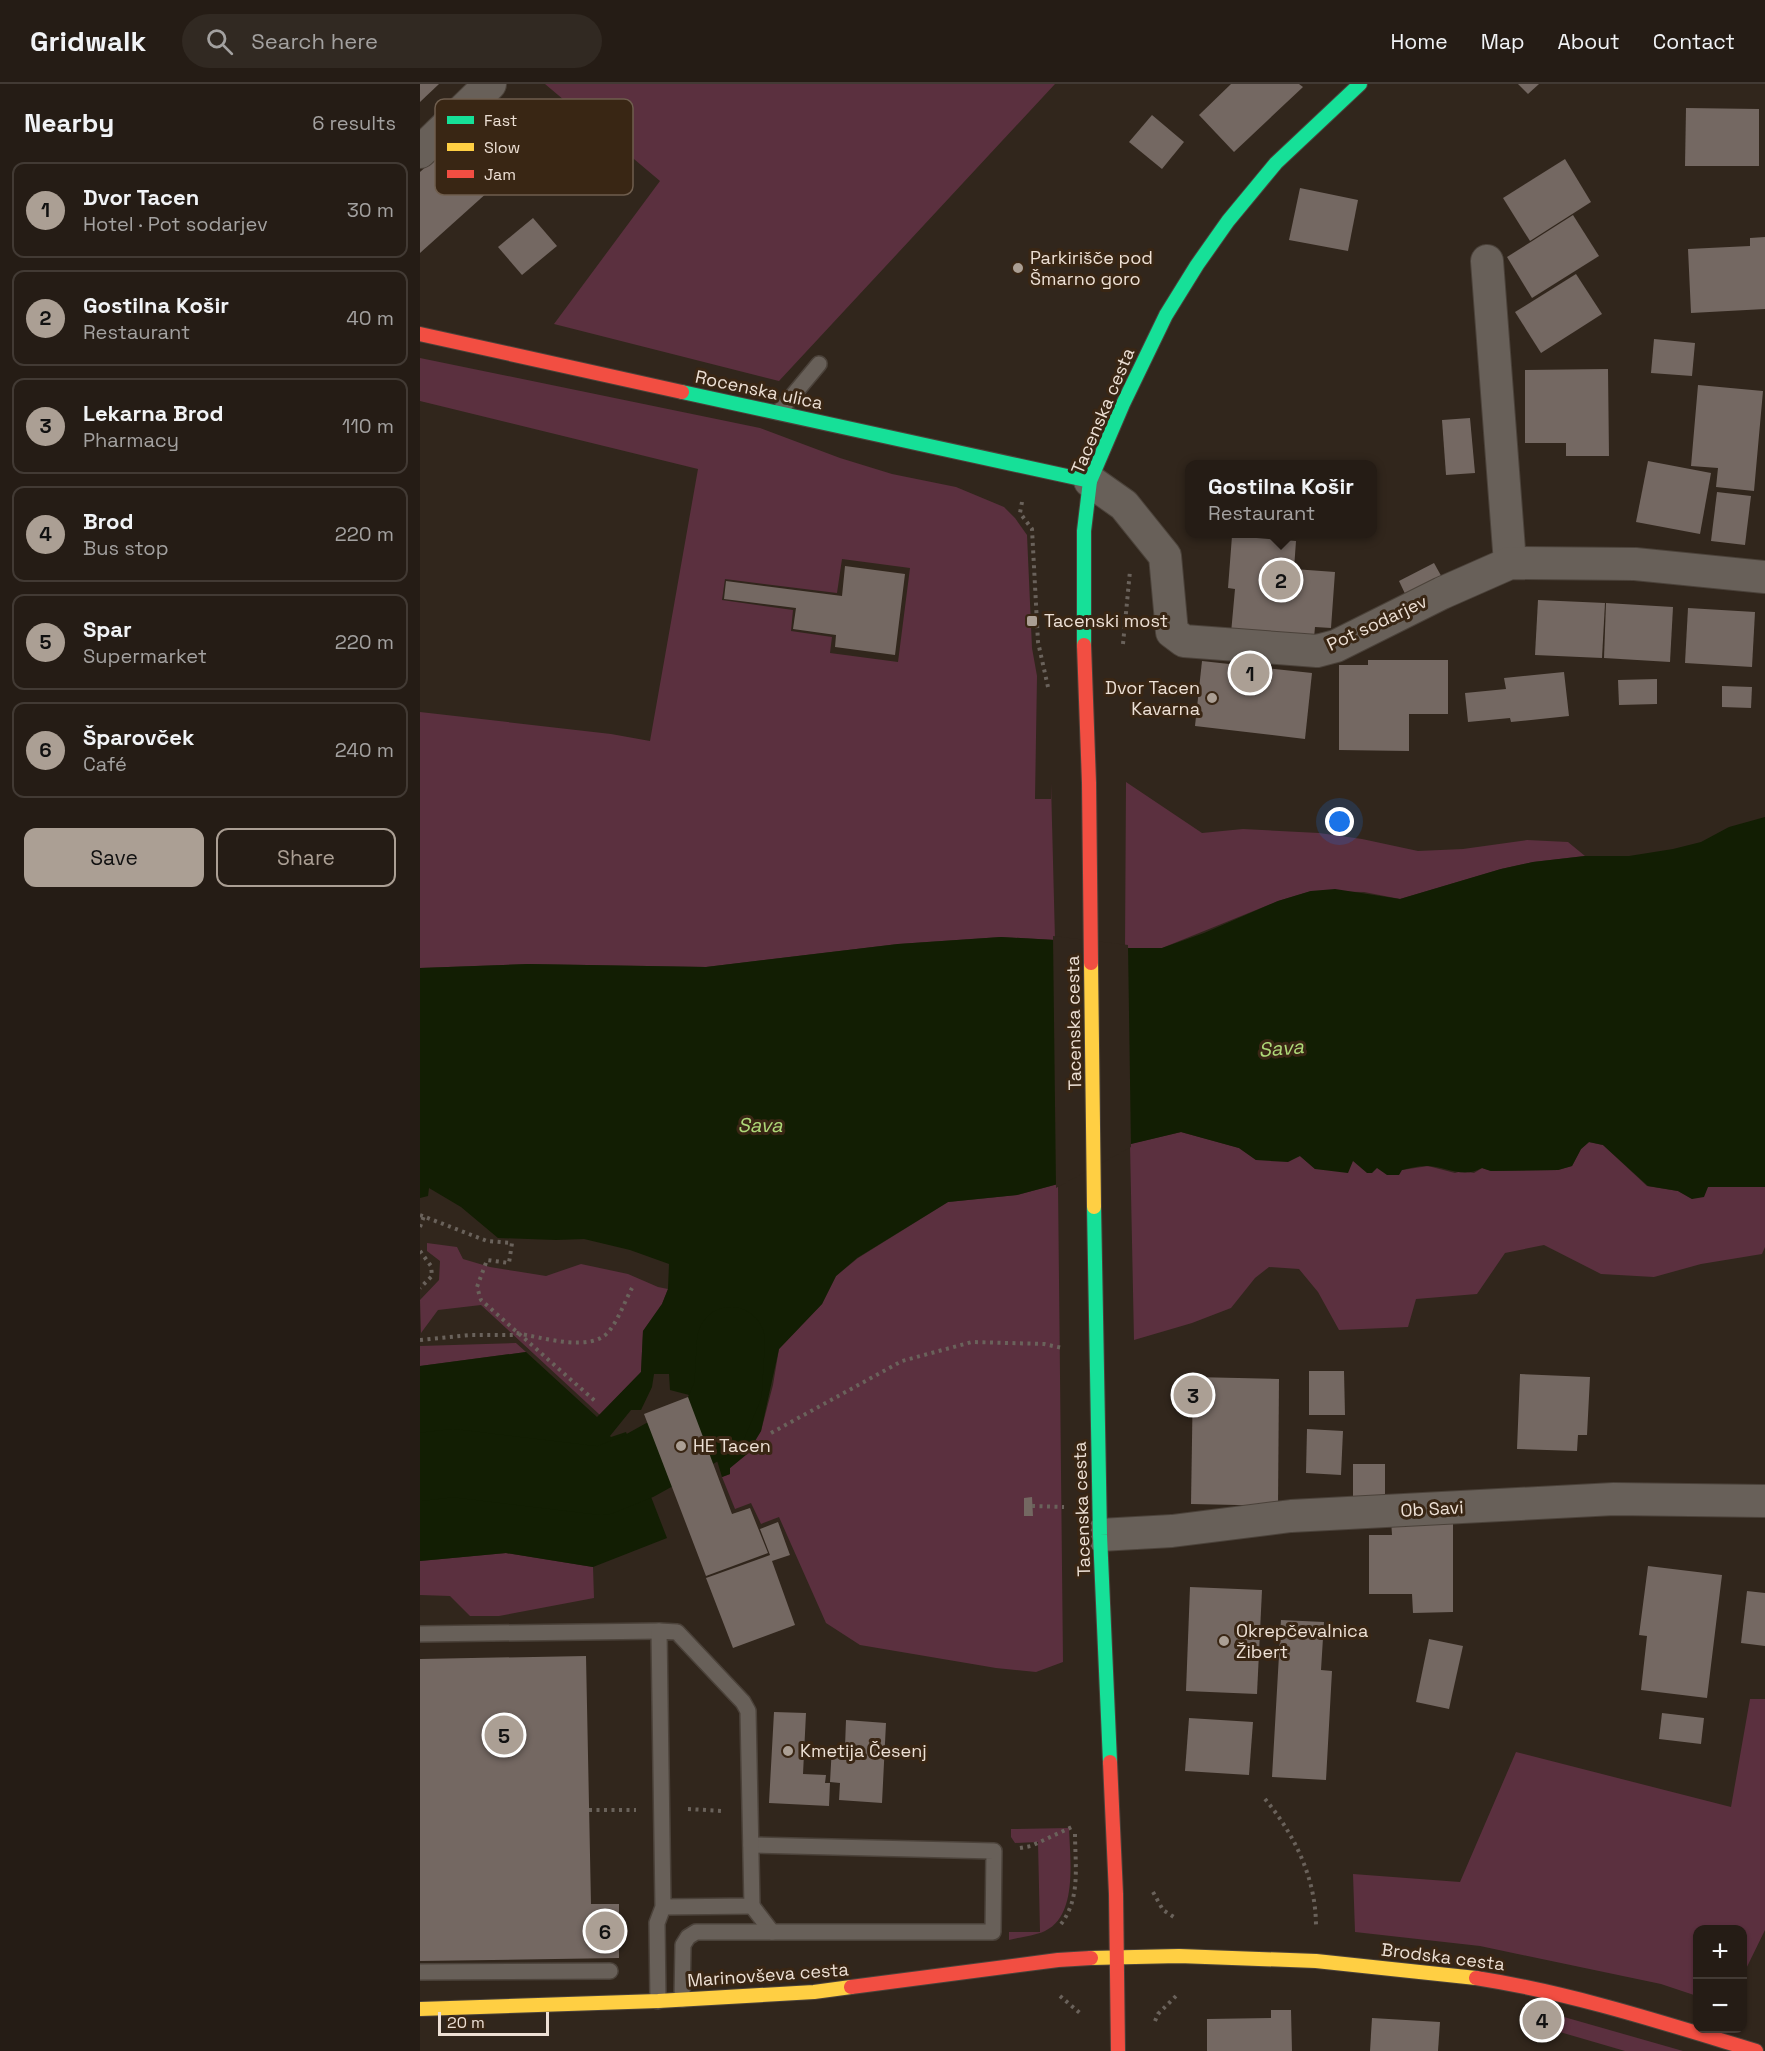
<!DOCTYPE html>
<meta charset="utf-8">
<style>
:root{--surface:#251c15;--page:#312922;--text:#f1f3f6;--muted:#a3a1a0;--line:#423a34;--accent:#ab9f94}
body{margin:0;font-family:"Space Grotesk",sans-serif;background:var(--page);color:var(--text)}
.controls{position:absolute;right:18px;bottom:18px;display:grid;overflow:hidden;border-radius:12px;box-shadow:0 2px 4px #0004}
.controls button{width:54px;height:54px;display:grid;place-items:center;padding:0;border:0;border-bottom:2px solid var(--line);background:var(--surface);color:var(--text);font:30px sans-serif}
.scale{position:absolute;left:18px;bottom:15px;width:111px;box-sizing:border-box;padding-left:6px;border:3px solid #ede0d5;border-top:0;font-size:16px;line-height:21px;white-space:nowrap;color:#ede0d5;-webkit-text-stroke:4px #392614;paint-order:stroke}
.you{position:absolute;left:920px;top:738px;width:21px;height:21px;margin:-15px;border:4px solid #fff;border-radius:50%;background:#1a73e8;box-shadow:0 0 0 9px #1a73e833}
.badge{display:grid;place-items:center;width:39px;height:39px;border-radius:50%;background:var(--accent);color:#111;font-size:20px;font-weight:700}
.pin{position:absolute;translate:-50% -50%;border:3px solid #fff;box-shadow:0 2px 6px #0006}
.popup{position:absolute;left:765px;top:376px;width:192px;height:78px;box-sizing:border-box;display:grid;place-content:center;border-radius:12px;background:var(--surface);filter:drop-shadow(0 2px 4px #0005);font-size:20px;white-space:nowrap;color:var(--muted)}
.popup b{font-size:22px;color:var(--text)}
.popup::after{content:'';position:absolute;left:50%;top:100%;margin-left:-12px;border:12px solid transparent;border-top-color:var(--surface)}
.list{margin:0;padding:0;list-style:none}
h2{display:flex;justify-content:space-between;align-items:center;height:78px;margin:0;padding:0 24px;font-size:26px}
h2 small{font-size:20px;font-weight:400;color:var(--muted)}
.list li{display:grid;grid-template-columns:39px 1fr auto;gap:18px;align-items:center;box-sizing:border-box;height:96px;margin:0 12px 12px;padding:0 12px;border:2px solid var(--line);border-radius:12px}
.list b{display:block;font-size:22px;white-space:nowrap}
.list p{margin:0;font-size:20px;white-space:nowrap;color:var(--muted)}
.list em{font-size:20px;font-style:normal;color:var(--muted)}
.actions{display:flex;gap:12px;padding:18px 24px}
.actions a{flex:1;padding:14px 0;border:2px solid var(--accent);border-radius:12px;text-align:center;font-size:21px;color:var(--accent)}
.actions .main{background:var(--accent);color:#111}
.icon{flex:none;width:33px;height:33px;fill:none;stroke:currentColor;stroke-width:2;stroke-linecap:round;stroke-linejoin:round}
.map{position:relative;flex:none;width:1345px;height:1967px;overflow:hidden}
header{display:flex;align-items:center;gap:36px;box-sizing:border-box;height:84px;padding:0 30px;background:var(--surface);border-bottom:2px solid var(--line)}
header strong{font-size:28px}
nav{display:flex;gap:33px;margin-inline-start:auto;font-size:21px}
.search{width:420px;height:54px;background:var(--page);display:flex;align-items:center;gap:15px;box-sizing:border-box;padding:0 21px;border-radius:33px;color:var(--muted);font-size:22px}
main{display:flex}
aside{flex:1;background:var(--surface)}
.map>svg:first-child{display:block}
</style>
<header>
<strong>Gridwalk</strong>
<div class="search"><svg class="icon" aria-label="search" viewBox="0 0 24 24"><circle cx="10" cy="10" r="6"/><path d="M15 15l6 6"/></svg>Search here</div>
<nav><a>Home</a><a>Map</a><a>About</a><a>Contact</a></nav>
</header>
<main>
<aside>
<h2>Nearby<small>6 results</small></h2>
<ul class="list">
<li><span class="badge">1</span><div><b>Dvor Tacen</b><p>Hotel · Pot sodarjev</p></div><em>30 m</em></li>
<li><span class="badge">2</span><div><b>Gostilna Košir</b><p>Restaurant</p></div><em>40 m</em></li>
<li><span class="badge">3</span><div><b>Lekarna Brod</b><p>Pharmacy</p></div><em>110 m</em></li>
<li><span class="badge">4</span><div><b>Brod</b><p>Bus stop</p></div><em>220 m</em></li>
<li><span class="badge">5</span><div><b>Spar</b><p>Supermarket</p></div><em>220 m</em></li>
<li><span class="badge">6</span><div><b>Šparovček</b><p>Café</p></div><em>240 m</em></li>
</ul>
<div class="actions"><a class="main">Save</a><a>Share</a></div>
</aside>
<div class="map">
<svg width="1345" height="1967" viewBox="0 0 1345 1967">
<rect width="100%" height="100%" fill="#31261c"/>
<g fill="#5b303f" fill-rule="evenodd">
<path d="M125,0h510l-276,297 -225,-57 106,-143z"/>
<path d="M0,274l340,70 80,30 52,16 64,13 48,20 11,11 12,17 5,113 5,28 -2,123h16v-16l4,157 -54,-3 -103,7 -192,23 -178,-3 -108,4v-256l191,22 39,7 48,-272 -278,-68zM422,475l68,9 -12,94 -68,-9 2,-16 -41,-6 2,-21 -71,-10 3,-21 112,14z"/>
<path d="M706,698l76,51 41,-4 76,4 43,6 56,12 45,-2 64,-9 41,2 17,14 -52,6 -32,7 -101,30 -36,-7 -53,-1 -33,10 -116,47h-37z"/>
<path d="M761,1048l58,16 17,12 44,-4 15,13 38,-9 24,8 25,2 26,-4 27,7 7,-2 12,2 8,-5 9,3 67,-1 14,-4 9,-17 8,-7 14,3 44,41 31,5 14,8 16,-12h57v60l-3,7 -61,10 -47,13 -53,-3 -57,-29 -39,8 -28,41 -61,5 -8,28 -69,3 -21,-38 -19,-23 -30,-2 -14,11 -24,30 -39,15 -58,17 -4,-196z"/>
<path d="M638,1100l5,478 -27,10 -40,-4 -136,-23 -34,-22 -47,-106 -18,7 -10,-21 -16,6 -13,-32 8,-3v-6l17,-14 14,-23 12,-46 6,-36 43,-45 14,-28 22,-18 90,-56 69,-7z"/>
<path d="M7,1159l30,4 6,12 27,8 56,9 35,-12 47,10 30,13 10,2 -6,15 -19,27 -2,41 -41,43 -119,-110 -43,5 -17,23 -1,-33 19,-20 1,-19 -13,-10z"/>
<path d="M96,1259l10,9 -106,14v-20z"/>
<path d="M86,1469l87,14 1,31 -95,18h-29l-20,-20 -30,-1v-34z"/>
<path d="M1330,1615h15v231l-22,45 -1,-45h-44l-1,66 -36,-12 -181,-38 -125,-14 -2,-58 107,8 56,-130 215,55z"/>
<path d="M649,1744c1,30 9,88 -24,103 -11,5 -25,6 -36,9v-8h31l-2,-90 -23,1 -4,-6v-8z"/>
<path d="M1137,1931l126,36h-58l-72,-21z"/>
</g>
<path fill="#121e03" d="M1345,733v370h-57l-4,10 -12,2 -14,-8 -30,-5 -45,-41 -14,-3 -8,7 -9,17 -14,4 -67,1 -9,-3c-20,11 -36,-2 -56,-2 -7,0 -16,2 -24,4l-3,5h-12l-10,-7 -5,5h-5l-14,-12 -5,12 -33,-4 -15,-13 -12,6 -32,-2 -17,-12 -58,-16 -50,12 -73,40 -41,11 -69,7 -91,56 -21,18 -14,28 -43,45 -18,82 -14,23 -17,14v6l-8,3 -21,-69 3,-28h-5l-6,16 -23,-6 -1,-16h-15l-2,13 -11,23h-10l-21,26 1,1 15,-5 41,106 -74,29 -87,-14 -86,8v-195l106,-14 71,65 44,-45 2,-41 19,-27 6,-15 1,-25 -39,-14 -46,-11 -28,1 -58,-2 -37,-31 -32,-19 -1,8 -8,2v-230l108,-4 178,3 192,-23 103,-7 54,3 70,8h37l42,-15 74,-32 33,-10 24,-2 65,10 101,-30 32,-7 52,-6h44l44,-7 28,-7 28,-15z"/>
<path fill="#31261c" d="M633,852l75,9 3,202 -75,41z"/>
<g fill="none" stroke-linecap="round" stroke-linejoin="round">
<path stroke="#121e03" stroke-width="68" d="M0,1383l33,-4 149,18 37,-15 74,-41 15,-35 3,-49"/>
</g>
<g fill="#746862">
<path d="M0,0h19l-19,18z"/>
<path d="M811,0h68l4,3 -69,65 -35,-37z"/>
<path d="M1098,0h21l-11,10z"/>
<path d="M1266,24l73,1v57h-74z"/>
<path d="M732,31l32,27 -22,27 -33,-27z"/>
<path d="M38,54l41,44 -79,71v-81z"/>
<path d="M1145,75l26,43 -61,39 -27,-43z"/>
<path d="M880,104l58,12 -10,51 -59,-11z"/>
<path d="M1153,131l26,41 -67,42 -25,-41z"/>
<path d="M113,134l24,28 -35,29 -24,-28z"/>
<path d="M1345,153v72l-74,4 -3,-64 62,-3v-8z"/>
<path d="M1156,190l26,40 -61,39 -26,-41z"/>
<path d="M1234,255l41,4 -3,33 -41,-3z"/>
<path d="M1188,285l1,87h-43v-13h-41v-73z"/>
<path d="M1278,301l65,6 -9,100 -38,-4 2,-19 -27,-2z"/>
<path d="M1050,334l5,55 -29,2 -4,-55z"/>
<path d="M1228,377l63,12 -11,61 -64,-12z"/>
<path d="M1297,408l34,4 -6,49 -34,-4z"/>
<path d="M812,452l64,5 -2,28 41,3 -4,56 -16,-1 -1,11 -83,-5 4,-44 -7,-1z"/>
<path d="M1014,479l10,18 -36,19 -9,-19z"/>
<path d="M425,482l60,8 -10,81 -60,-8 1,-12 -43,-6 3,-21 -72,-9 2,-18 116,15z"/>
<path d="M1118,516l67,3 -3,55 -67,-3z"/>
<path d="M1186,519l67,4 -3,55 -66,-4z"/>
<path d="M1268,524l67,4 -3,55 -67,-4z"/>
<path d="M948,576h80v54h-39v37l-70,-1v-85h29z"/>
<path d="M782,577l110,12 -7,66 -110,-13z"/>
<path d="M1144,588l5,44 -58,6 -1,-4 -42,4 -3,-29 41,-4 -2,-11z"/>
<path d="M1237,595v25l-38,1 -1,-25z"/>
<path d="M1302,602l30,1 -1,21 -29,-1z"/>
<path d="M889,1287h35l1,44h-36z"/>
<path d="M1100,1290l70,3 -3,58h-9l-1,16 -60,-2z"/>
<path d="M773,1293l86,2 -1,127 -87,-2z"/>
<path d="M268,1313l44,117 18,-6 18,45 -62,23 -62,-162z"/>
<path d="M887,1345l36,2 -2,44 -35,-2z"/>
<rect x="933" y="1380" width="32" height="34"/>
<path d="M612,1413l1,19h-9v-18z"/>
<path d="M971,1435h62v93l-40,1 -1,-19h-43v-59h23z"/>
<path d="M358,1438l12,33 -18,6 23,64 -62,23 -27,-70 64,-23 -10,-26z"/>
<path d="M1228,1482l74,9 -15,123 -66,-8 6,-54 -8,-1z"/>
<path d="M770,1503l72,3 -5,104 -71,-3z"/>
<path d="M1327,1507l18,2v53l-24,-3z"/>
<path d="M861,1536l43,2 -3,48 11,1 -6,109 -54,-3z"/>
<path d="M1009,1555l34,7 -14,63 -33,-7z"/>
<path d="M166,1572l5,248h28v54l-199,3v-302z"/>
<path d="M354,1628l32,1 -3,61 23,1 -1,8h5l-1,23 -60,-3z"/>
<path d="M1242,1629l42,5 -3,26 -42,-5z"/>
<path d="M769,1634l64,4 -4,53 -64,-4z"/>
<path d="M426,1636l40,3 -4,80 -43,-3 1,-17 -10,-1 2,-36 13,1z"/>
<path d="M851,1926h20l1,41h-85v-32l64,-1z"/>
<path d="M952,1934l68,4 -2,29h-68z"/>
</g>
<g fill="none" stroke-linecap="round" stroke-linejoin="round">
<defs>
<g id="lane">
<path d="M359,328l40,-48"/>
<path d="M0,1550l239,-3"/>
<path d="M332,1822l20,26"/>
<path d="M0,1888l190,-1"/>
<path d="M262,1915l1,-54 5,-8 8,-5h297l1,-81 -243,-6"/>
<path d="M238,1917l-1,-78 6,-16 -4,-276 18,1 66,70 5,9 4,195 -89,1"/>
</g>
<g id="street">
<path d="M0,68l70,-68"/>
<path d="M1067,177l23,302"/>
<path d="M670,397l34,24 41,51 7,76 12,9 133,10 19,-5 106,-53 68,-30 125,1 130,13"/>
<path d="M680,1451l72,-4 119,-15 323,-17 151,2"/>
</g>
<g id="fast">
<path d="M262,308l408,89"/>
<path d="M664,561v-114l6,-50 33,-77 43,-89 31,-50 31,-44 48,-58 84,-79"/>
<path d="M674,1123l6,328 10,227"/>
</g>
<g id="slow">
<path d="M671,879l3,244"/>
<path d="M671,1874l88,-2 137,5 160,17"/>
<path d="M0,1925l238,-8 156,-9 37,-5"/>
</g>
<g id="jam">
<path d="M0,250l262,58"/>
<path d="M664,561l5,138 2,180"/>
<path d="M690,1678l6,132 2,157"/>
<path d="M1056,1894c96,15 188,45 280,73"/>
<path d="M431,1903l207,-27 33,-2"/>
</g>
</defs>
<use href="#lane" stroke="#4b423a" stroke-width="18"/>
<use href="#street" stroke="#4b423a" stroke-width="34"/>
<use href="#fast" stroke="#4b423a" stroke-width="16"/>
<use href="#slow" stroke="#4b423a" stroke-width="16"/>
<use href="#jam" stroke="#4b423a" stroke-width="16"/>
<g stroke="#6a625b" stroke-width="4" stroke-dasharray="3 4.5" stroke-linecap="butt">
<path d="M602,418l-2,11 12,16 6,113 10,45"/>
<path d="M703,560l7,-73"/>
<path d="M0,1131l67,26 25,2 -3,20 -22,-3 -10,27 4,13 114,101"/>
<path d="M0,1143l4,-11"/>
<path d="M0,1167l11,15 1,10 -12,12"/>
<path d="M0,1256l50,-5h43l3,-2c25,4 77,21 94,-3 9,-12 15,-29 22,-42"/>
<path d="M351,1349l131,-72 70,-19 72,2 18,4"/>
<path d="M612,1422l32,1"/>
<path d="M845,1715c30,36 51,80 51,127"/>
<path d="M268,1725l35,2"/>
<path d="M169,1726h47"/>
<path d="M600,1764l11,-2 43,-20"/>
<path d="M733,1808l10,18 14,9"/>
<path d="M641,1840c20,-26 14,-59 14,-91"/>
<path d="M640,1912l21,18"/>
<path d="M735,1937l3,-7 21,-21"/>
</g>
<use href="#lane" stroke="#686059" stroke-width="15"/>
<use href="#street" stroke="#686059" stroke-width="32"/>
<use href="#fast" stroke="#16e098" stroke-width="14"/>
<use href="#slow" stroke="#ffcf43" stroke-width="14"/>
<use href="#jam" stroke="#f24e42" stroke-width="14"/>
</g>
<g fill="#ab9f94" stroke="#392614" stroke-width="2">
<circle cx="598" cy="184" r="6"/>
<rect x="606" y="531" width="12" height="12" rx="3"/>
<circle cx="792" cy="614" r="6"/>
<circle cx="261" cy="1362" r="6"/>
<circle cx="804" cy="1557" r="6"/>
<circle cx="368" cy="1667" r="6"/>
</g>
<g text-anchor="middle" stroke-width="6" stroke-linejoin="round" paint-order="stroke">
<g font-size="18" fill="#ede0d5" stroke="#392614" text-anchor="start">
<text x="610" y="180">Parkirišče pod<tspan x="610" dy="21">Šmarno goro</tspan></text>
<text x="624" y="543">Tacenski most</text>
<text x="780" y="610" text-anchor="end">Dvor Tacen<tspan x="780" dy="21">Kavarna</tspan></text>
<text x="273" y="1368">HE Tacen</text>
<text x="816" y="1553">Okrepčevalnica<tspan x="816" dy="21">Žibert</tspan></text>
<text x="380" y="1673">Kmetija Česenj</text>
</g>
<g font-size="18" fill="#ede0d5" stroke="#392614">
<text transform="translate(339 306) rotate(12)" y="6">Rocenska ulica</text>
<text transform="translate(683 327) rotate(-67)" y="6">Tacenska cesta</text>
<text transform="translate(957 539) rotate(-25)" y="6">Pot sodarjev</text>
<text transform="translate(654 939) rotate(-91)" y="6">Tacenska cesta</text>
<text transform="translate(662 1425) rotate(-92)" y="6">Tacenska cesta</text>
<text transform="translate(1012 1425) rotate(-3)" y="6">Ob Savi</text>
<text transform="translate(1023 1873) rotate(7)" y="6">Brodska cesta</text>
<text transform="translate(348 1891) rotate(-4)" y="6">Marinovševa cesta</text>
</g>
<g font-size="20" font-style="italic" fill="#aed978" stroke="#392614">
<text transform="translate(861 964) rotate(-5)" y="7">Sava</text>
<text x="340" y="1048">Sava</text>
</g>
</g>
<rect x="15" y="15" width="198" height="96" rx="9" fill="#392614" stroke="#6f5e4e" stroke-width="1.5"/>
<rect x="27" y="32" width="27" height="8" fill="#16e098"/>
<rect x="27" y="59" width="27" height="8" fill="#ffcf43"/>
<rect x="27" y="86" width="27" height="8" fill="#f24e42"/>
<g font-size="16" fill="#ede0d5">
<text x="64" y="42">Fast</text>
<text x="64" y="69">Slow</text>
<text x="64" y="96">Jam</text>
</g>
</svg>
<div class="controls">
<button>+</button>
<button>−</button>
</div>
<div class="scale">20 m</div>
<div class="you"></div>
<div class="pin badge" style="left:830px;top:589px">1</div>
<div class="pin badge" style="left:861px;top:496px">2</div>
<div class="popup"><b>Gostilna Košir</b>Restaurant</div>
<div class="pin badge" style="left:773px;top:1311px">3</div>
<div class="pin badge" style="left:1122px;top:1936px">4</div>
<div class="pin badge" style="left:84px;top:1651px">5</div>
<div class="pin badge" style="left:185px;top:1847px">6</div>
</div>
</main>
